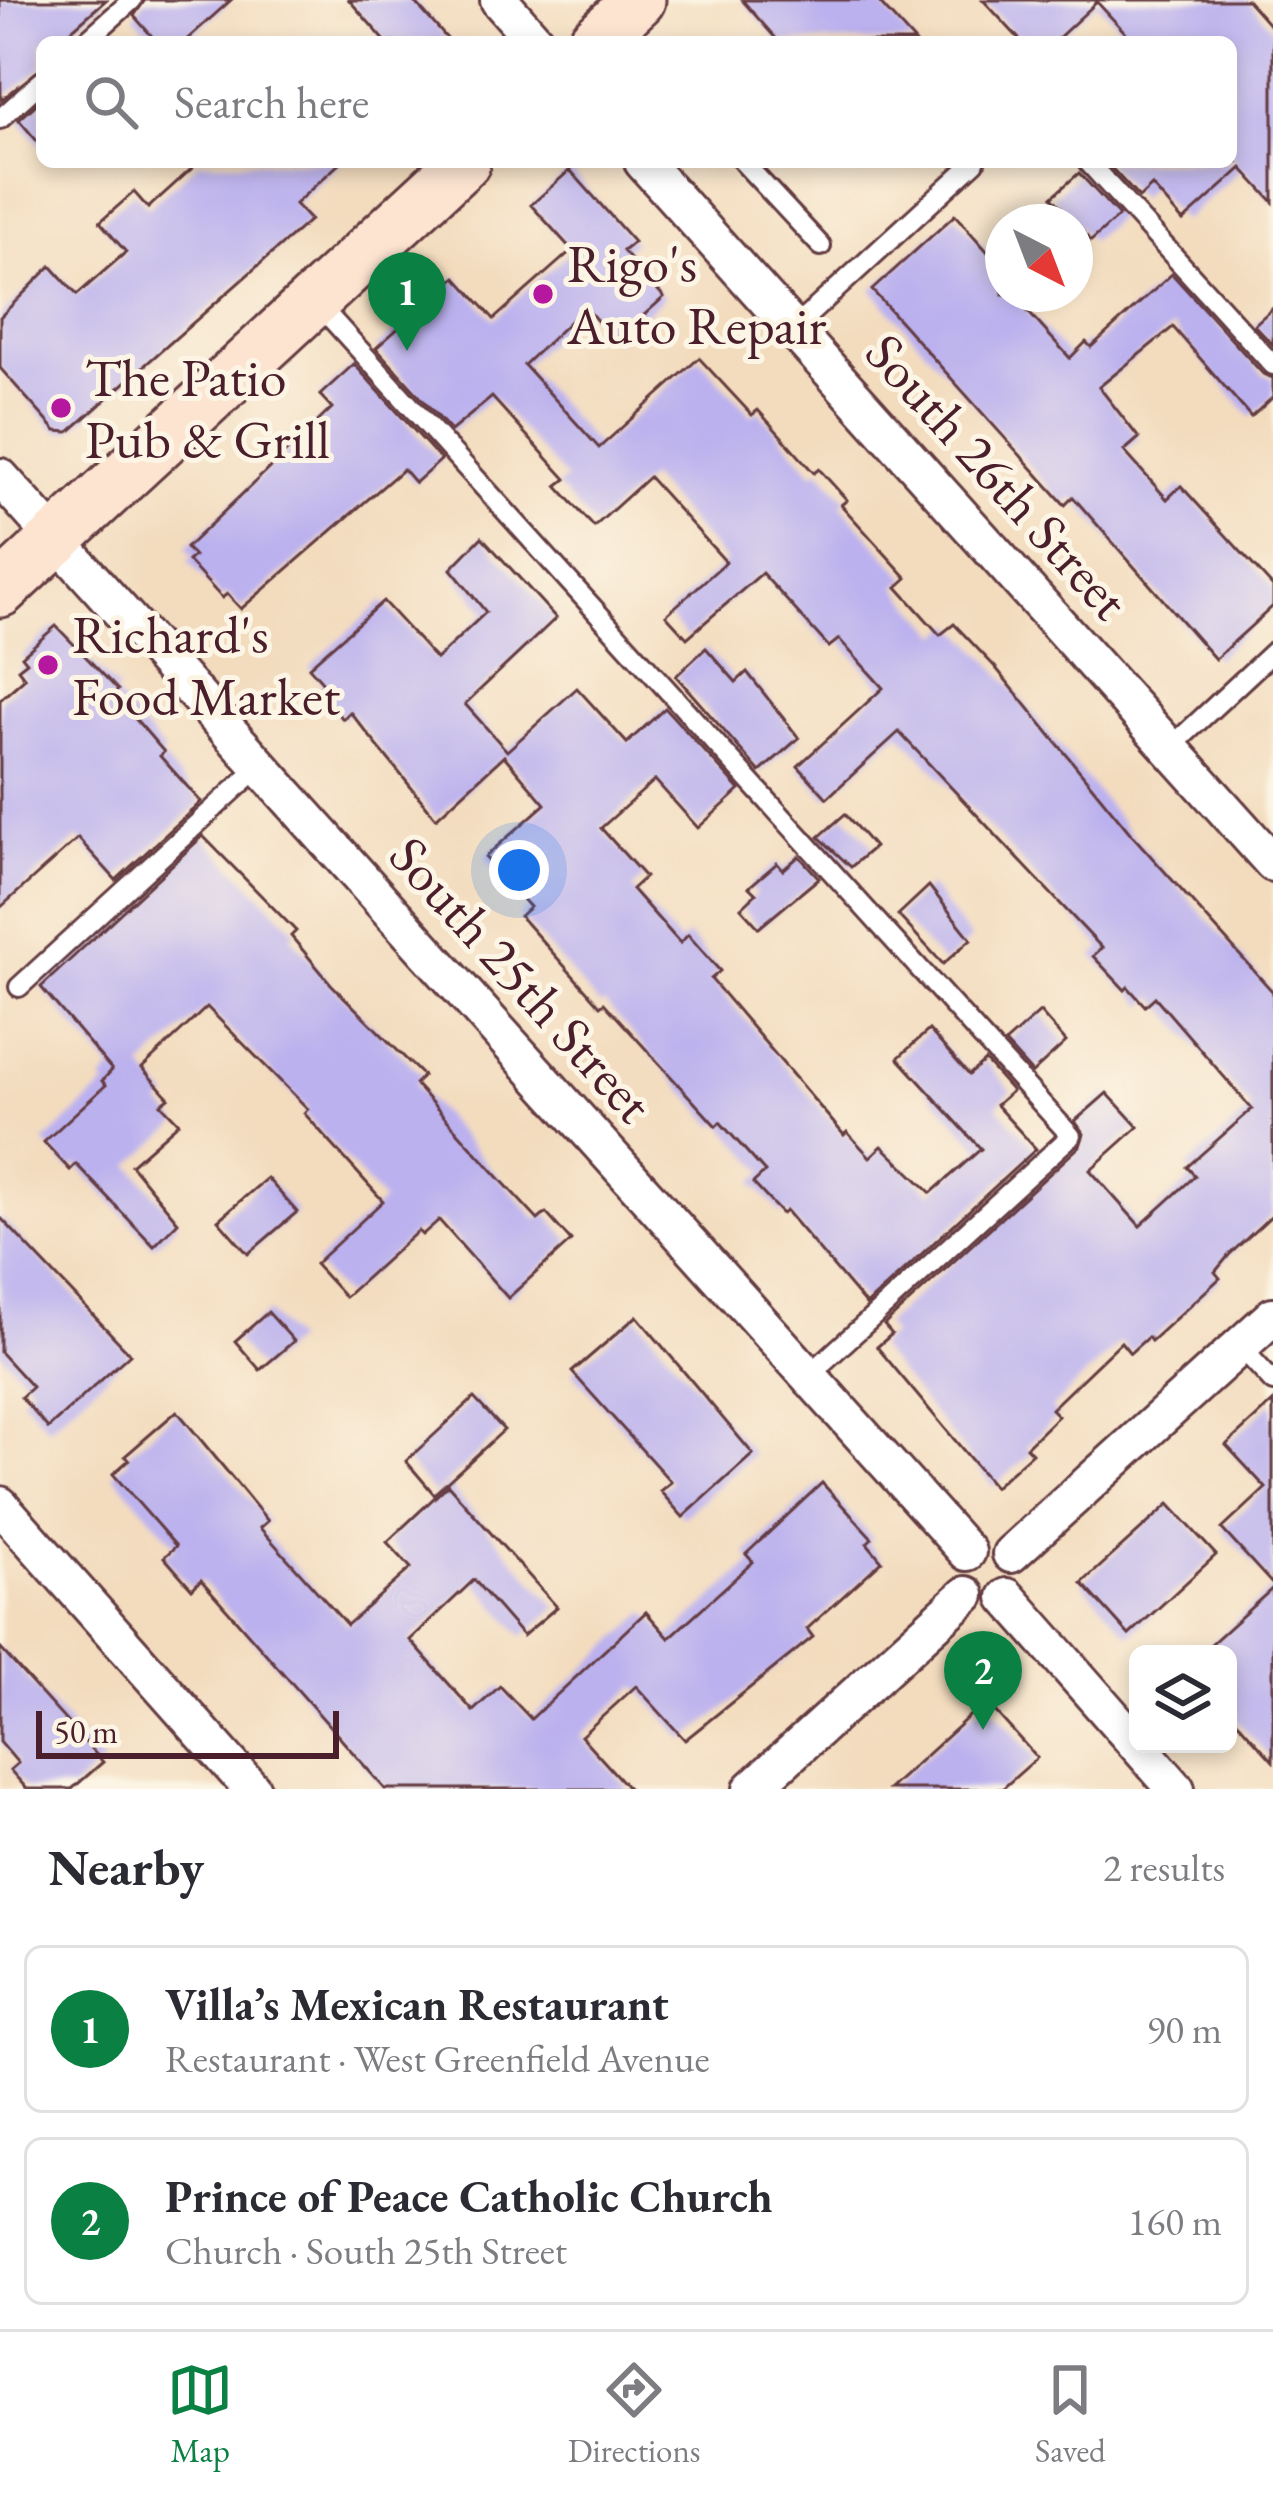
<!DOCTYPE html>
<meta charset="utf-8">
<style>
:root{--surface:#fff;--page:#f2f2f3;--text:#2b2b33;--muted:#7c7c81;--line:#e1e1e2;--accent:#0b8043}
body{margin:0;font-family:"EB Garamond",serif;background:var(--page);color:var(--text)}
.controls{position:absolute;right:36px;bottom:36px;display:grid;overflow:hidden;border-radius:18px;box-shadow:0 6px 18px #0003}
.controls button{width:108px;height:108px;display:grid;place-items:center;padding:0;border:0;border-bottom:3px solid var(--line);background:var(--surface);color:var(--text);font:60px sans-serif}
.compass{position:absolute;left:985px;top:204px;width:108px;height:108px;border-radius:50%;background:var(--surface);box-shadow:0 6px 18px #0003;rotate:138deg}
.scale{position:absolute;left:36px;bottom:30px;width:303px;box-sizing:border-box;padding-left:12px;border:6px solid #4a1f2b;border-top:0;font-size:33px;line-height:42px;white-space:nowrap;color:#4a1f2b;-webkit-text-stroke:9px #fcf5e5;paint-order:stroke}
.you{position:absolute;left:519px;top:870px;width:42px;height:42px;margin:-30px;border:9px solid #fff;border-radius:50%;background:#1a73e8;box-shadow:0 0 0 18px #1a73e833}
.badge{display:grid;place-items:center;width:78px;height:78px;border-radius:50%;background:var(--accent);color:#fff;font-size:39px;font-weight:700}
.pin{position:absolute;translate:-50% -99px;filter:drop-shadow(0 3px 6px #0008)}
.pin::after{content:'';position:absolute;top:63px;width:42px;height:36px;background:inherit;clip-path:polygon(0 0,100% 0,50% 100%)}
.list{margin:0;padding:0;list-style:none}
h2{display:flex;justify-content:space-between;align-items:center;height:156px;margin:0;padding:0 48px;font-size:51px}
h2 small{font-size:39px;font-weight:400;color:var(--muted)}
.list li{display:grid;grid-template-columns:78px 1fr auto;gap:36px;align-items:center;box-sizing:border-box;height:168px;margin:0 24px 24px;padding:0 24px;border:3px solid var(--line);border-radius:18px}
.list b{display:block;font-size:45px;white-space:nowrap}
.list p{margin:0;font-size:39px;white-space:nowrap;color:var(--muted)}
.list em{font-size:39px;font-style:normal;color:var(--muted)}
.icon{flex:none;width:66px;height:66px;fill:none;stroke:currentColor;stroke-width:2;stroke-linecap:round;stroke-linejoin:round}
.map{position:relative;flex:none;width:1273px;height:1789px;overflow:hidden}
.search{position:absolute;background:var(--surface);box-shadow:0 6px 18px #0003;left:36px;right:36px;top:36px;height:132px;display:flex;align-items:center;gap:30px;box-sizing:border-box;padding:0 42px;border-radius:18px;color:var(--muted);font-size:45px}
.sheet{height:540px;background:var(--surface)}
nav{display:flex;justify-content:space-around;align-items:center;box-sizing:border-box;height:168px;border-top:3px solid var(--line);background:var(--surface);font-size:33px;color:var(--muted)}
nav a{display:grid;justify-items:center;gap:6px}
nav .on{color:var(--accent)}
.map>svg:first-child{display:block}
</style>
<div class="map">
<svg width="1273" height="1789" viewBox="0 0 1273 1789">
<rect width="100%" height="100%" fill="#fcf5e5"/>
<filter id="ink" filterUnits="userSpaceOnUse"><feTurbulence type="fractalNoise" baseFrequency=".00833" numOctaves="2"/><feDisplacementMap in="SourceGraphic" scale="24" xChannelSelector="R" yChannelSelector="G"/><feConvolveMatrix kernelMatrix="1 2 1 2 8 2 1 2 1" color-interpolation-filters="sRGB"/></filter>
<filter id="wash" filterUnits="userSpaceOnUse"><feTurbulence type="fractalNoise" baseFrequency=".004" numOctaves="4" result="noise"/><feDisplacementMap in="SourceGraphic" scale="48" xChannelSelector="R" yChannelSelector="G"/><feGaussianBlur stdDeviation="2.7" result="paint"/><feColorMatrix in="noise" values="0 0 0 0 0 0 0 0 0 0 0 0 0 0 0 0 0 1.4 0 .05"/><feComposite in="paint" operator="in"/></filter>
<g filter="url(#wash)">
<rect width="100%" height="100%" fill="#f3dcbe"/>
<g id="blocks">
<g fill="#bbb1ee">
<path d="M0,0h106l-48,42h-16v26l-41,32z"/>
<path d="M145,0h86l-47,42h-27l-23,-26z"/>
<path d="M349,0h64l37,42h-64z"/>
<path d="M742,0h135l38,42h-136z"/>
<path d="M983,0h264l26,29v173l-31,-34 -59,53 -31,-35 -13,12 -33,-36h131l-6,-6v-114h-97l-37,-40 -43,40h-32z"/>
<path d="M42,99v48l-23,-27z"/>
<path d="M199,162h142l-46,42 15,16 -241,212 -13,-1 -56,-63v-51l51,-51 26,29 49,-43 -26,-30 34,-30 14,16z"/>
<path d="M570,170l64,72 -11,9 41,46 -49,44 -30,-34 -61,58 75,83 100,-90 53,57 6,-5 56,63 5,-4 28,31 -6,5 66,73 -10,9 43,48 14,-11 42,44 135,166 142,158v222l-44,41 -14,17 5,6 -69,63 -3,-4 -18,16 -9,-11 -70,67 7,7 -32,31 6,6 -38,34 -117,-140 15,-13 -8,-9 196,-179 4,-12 -9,-13 32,-28 31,34 -48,43 50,56 55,-50 -8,-9 65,-58 -97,-112 -10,9 -17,-19 -3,3 -32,-34 9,-8 -203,-216 -72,66 -29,-32 85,-78 -44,-49 -10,8 -67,-74 -75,65 -21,-23 60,-53 -77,-85 -55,50 -37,-41 9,-7 -74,-82 -41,34 -75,-83 80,-71 38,42 78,-69 -41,-45z"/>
<path d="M1079,173l40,43 -28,25 -39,-44z"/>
<path d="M955,215l48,54v25h9l58,64 16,-16 5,5 81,-73 91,100 10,4v19l-22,20 -78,-90 -74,60 40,51 -15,13 43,48 14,-13 92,101v19l-58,53 -142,-162 -8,8 -193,-215z"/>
<path d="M1273,308v37l-19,-20z"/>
<path d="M354,364l87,96 -26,23 -12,-14 -162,140 -14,-15 -5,4 -34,-37 6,-5 -8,-8 146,-140 -12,-13z"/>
<path d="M482,537l74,81 -91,86 42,47 70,-63 50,55 38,-35 75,82 -42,38 -43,-48 -54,48 44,49 -13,12 48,54 8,-8 32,36 -9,8 133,156 3,-3 23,25 12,-11 49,47 50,-44 -83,-91 31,-28 40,45 16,-14 27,30 -16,14 40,44 -170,156 -80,-94 -4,3 -29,-31 12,-11 -45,-50 -4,4 -112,-123 -4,3 -80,-90 10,-9 -45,-50 60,-53 -41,-48 -68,62 -86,-106 -7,7 -25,-29 6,-6 -15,-17 74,-66 53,58 50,-47 -35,-43z"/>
<path d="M56,626l62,64 -4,4 50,58 -4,4 41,46 -85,78 -38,-42 -78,70v-208l25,-22 -7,-9 9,-7 -5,-6z"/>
<path d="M706,648l30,34 11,-10 52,66 -39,34 -84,-96z"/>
<path d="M845,814l29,33 -23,20 -32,-30z"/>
<path d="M203,836l93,95 -5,5 40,48 92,92 -8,8 86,96 37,40 8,-7 25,28 -63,57 -69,-78 -17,15 -4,-4 -73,66 -30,-33 68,-63 -79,-88 4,-4 -101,-102 -65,61 27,30 -8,6 18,19 -48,42 47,57 -24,24 -78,-82 -6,6 -26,-28 62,-57 -4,-4 10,-11 -71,-83z"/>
<path d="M799,856l20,22 -60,50 -18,-20 15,-14 -7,-7 28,-24 6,7z"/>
<path d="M929,886l42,53 -28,25 -45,-49z"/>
<path d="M1040,1012l26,30 -34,31 -27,-30z"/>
<path d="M267,1178l30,34 -49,42 -30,-34z"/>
<path d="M0,1217l130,137 -82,74 -27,-31 11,-10 -32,-35z"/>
<path d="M268,1312l26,29 -34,29 -25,-29z"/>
<path d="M637,1316l116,138 -70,63 -23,-26 11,-9 -99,-110z"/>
<path d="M474,1398l30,32 -70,64 -28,-33z"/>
<path d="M1273,1402v183l-51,-56 44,-41 -40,-43z"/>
<path d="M177,1411l91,110 -8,7 87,97 64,-57 -24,-26 61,-57 109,122 -34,29 -49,-56 -64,60 63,71 27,-25 31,33 115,-107 23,26 84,-76 -7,-8 76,-71 50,55 -5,5 15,18 -75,68 6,8 -128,103 -49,-54 -55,50 48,53h-244l-184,-209 -9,9 -28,-32 12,-11 -63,-72 16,-14 -4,-4z"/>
<path d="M1169,1504l47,51 -87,80 -47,-52z"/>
<path d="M1273,1588v173l-45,-50v-57h-28z"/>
<path d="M0,1648l103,114 -31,27h-45l-17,-19 8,-7 -18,-21z"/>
<path d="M986,1701l51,57 -35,31h-113z"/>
</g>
</g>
</g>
<g filter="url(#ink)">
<use href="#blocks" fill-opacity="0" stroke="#633b41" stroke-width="3"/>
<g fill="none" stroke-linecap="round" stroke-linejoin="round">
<defs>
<g id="service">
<path d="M85,42l47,-42"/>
<path d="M0,119l42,-38"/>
<path d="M743,162l78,84"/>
<path d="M1088,162l185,203"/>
<path d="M318,304l753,832 -263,240"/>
<path d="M793,329l182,-167"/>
<path d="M1170,748l103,-96"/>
<path d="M19,987l239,-219"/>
<path d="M1240,1346l33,36"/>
</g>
<g id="minor">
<path d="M499,0l37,42"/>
<path d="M643,162l630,701"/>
<path d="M0,477l967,1075"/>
<path d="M0,1505l252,284"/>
<path d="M1011,1554l262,-238"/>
<path d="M1007,1597l169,192"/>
<path d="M752,1789l214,-194"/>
</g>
<g id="secondary">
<path d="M594,42l45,-42"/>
<path d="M0,591l464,-429"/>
</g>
</defs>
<use href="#service" stroke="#633b41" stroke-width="24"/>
<use href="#minor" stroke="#633b41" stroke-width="42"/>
<use href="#secondary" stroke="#633b41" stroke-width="57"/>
<use href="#service" stroke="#fff" stroke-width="18"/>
<use href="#minor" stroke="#fff" stroke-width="36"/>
<use href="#secondary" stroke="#fde4d1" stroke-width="51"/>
</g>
</g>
<g fill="#b5179e" stroke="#fcf5e5" stroke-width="4.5">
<circle cx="543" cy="294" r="12"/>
<circle cx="61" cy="408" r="12"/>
<circle cx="48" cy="665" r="12"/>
</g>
<g text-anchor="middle" stroke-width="10" stroke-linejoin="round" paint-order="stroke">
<g font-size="54" fill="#4a1f2b" stroke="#fcf5e5" text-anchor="start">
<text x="567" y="282">Rigo's<tspan x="567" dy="62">Auto Repair</tspan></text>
<text x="85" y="396">The Patio<tspan x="85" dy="62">Pub &amp; Grill</tspan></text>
<text x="72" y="653">Richard's<tspan x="72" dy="62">Food Market</tspan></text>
</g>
<g font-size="54" fill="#4a1f2b" stroke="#fcf5e5">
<text transform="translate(998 476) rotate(48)" y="19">South 26th Street</text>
<text transform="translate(522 979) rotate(48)" y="19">South 25th Street</text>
</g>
</g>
</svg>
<div class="controls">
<button><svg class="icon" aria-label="layers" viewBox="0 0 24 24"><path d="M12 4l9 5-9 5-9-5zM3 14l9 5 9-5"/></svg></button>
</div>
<svg class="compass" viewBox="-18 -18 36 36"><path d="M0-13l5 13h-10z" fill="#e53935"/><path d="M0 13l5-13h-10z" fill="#7c7c81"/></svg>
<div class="scale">50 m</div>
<div class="you"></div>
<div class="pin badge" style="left:407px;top:351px">1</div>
<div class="pin badge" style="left:983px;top:1730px">2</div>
<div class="search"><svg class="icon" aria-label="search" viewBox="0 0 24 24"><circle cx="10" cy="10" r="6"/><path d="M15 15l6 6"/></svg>Search here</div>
</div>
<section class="sheet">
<h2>Nearby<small>2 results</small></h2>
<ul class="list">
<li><span class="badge">1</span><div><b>Villa’s Mexican Restaurant</b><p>Restaurant · West Greenfield Avenue</p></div><em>90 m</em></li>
<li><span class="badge">2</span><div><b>Prince of Peace Catholic Church</b><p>Church · South 25th Street</p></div><em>160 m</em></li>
</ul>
</section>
<nav>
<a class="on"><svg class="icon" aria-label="map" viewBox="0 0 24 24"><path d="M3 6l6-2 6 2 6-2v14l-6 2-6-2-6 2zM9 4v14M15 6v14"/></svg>Map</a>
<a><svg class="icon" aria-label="directions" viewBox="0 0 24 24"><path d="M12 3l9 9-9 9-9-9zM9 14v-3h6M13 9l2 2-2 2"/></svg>Directions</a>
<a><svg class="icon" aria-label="saved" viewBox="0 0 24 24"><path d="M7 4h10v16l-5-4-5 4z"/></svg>Saved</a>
</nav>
